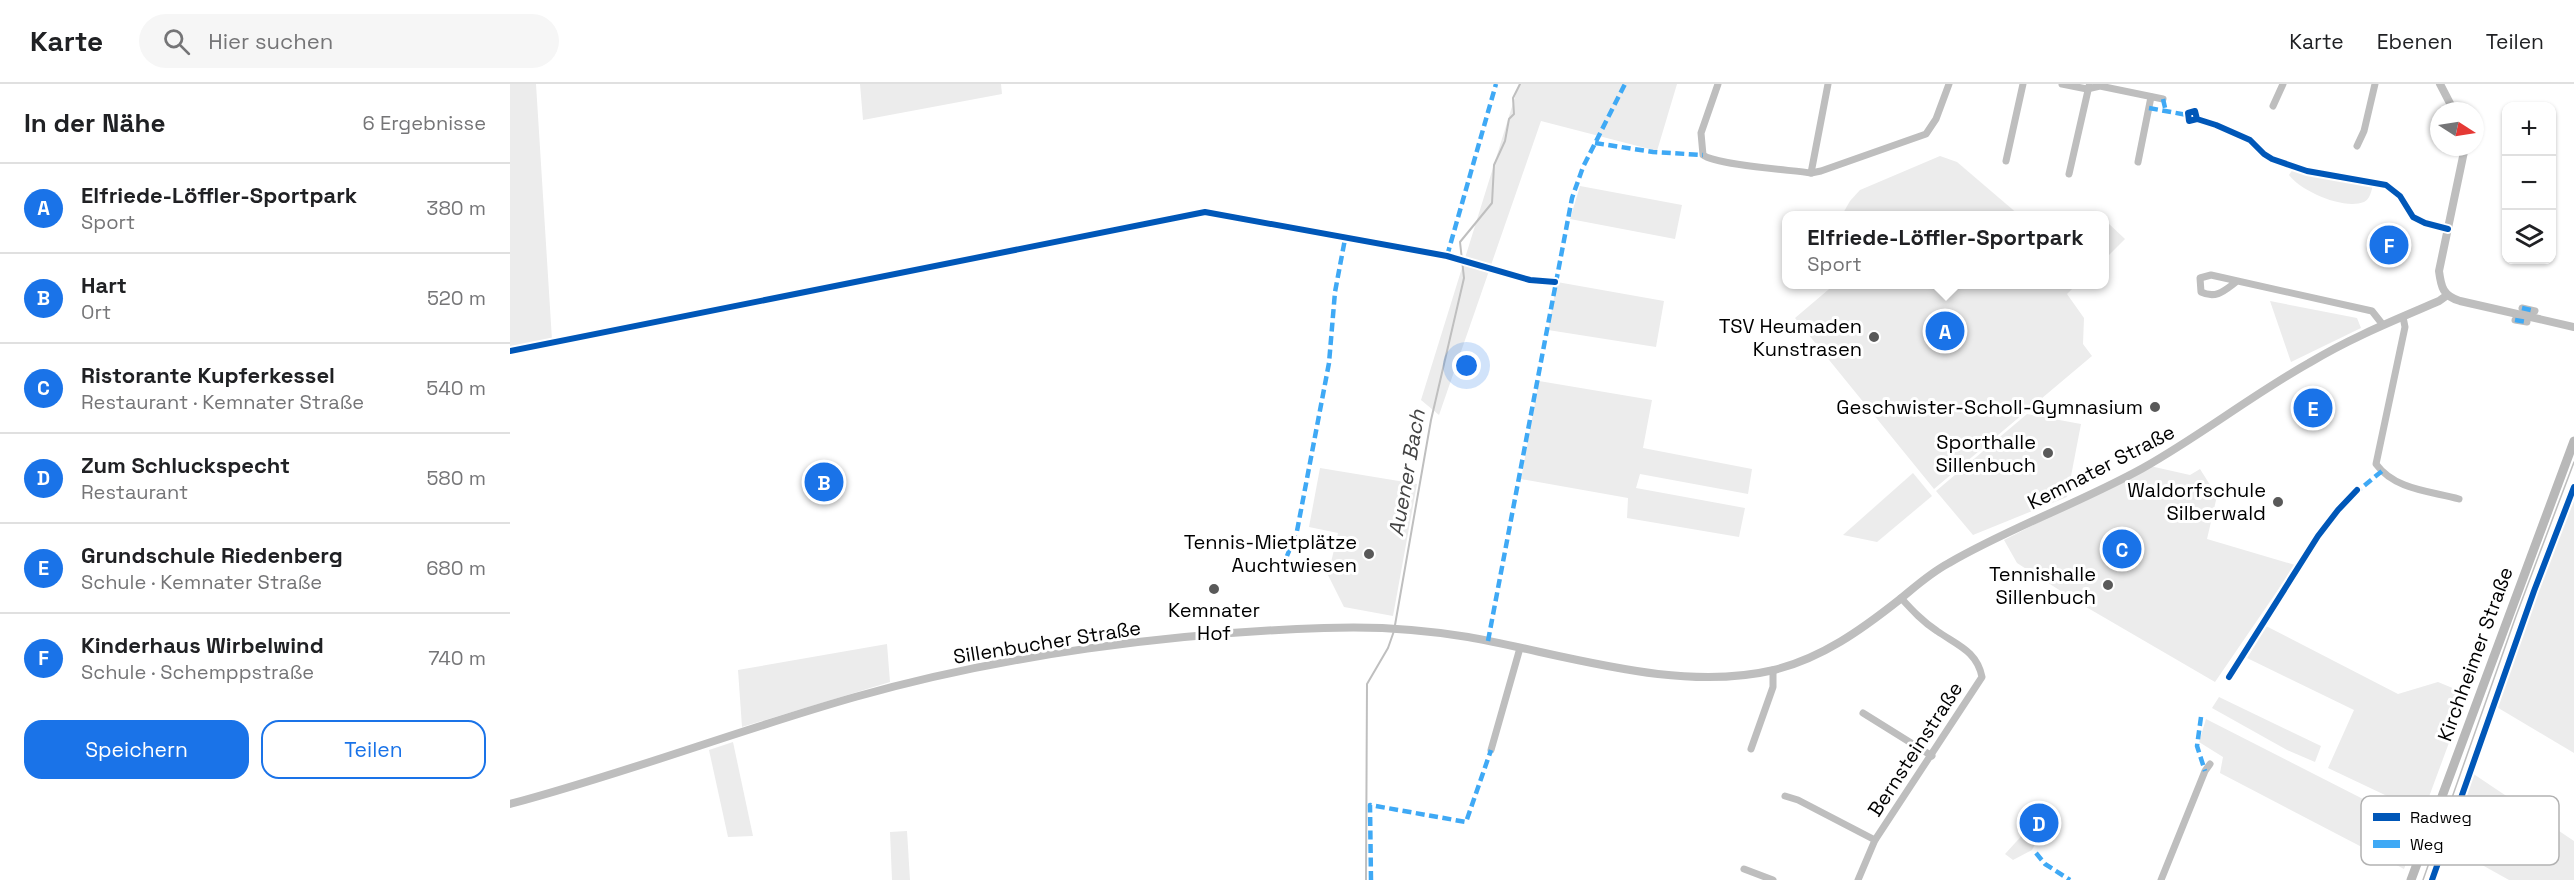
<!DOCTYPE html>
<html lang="de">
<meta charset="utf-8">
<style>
:root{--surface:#fff;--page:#f6f6f6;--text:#202124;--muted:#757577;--line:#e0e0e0;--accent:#1a73e8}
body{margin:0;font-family:"Space Grotesk",sans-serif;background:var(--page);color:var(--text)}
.controls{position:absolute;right:18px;top:18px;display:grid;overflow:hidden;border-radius:12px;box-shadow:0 2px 4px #0004}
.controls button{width:54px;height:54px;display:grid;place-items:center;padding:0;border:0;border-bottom:2px solid var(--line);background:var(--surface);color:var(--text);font:30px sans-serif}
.compass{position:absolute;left:1920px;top:18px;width:54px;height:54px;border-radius:50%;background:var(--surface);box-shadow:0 2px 4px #0004;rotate:102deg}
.you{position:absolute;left:957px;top:282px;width:21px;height:21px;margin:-15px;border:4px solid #fff;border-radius:50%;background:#1a73e8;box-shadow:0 0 0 9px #1a73e833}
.badge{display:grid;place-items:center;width:39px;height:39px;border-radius:50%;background:var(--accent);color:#fff;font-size:20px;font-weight:700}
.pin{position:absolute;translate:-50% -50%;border:3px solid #fff;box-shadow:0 2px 6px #0006}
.popup{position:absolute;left:1272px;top:127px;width:327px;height:78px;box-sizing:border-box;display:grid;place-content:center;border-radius:12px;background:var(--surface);filter:drop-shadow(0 2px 4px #0005);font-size:20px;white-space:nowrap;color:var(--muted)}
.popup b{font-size:22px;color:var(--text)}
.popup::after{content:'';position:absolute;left:50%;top:100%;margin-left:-12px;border:12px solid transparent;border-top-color:var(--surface)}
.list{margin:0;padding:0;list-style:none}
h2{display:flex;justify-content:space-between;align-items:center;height:78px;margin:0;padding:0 24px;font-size:26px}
h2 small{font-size:20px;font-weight:400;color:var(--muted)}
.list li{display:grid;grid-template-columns:39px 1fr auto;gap:18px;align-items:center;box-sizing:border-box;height:90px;padding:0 24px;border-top:2px solid var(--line)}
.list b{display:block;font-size:22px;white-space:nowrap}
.list p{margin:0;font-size:20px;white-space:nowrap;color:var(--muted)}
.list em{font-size:20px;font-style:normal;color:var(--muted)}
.actions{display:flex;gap:12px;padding:18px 24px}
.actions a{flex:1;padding:14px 0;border:2px solid var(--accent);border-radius:18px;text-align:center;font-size:21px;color:var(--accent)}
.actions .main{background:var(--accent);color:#fff}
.icon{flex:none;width:33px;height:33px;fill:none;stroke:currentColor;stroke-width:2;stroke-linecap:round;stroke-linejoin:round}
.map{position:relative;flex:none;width:2064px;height:796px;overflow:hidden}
header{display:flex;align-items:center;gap:36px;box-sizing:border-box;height:84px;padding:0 30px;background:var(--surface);border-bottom:2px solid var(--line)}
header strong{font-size:28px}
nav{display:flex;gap:33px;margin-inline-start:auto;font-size:21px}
.search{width:420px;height:54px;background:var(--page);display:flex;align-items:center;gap:15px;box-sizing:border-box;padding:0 21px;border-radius:33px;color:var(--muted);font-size:22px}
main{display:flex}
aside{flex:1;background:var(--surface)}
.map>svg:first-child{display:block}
</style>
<header>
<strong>Karte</strong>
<div class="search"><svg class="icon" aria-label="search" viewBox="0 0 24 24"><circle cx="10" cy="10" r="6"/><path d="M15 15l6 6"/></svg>Hier suchen</div>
<nav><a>Karte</a><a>Ebenen</a><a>Teilen</a></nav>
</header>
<main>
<aside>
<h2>In der Nähe<small>6 Ergebnisse</small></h2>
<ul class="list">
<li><span class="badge">A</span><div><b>Elfriede-Löffler-Sportpark</b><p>Sport</p></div><em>380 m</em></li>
<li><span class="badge">B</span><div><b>Hart</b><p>Ort</p></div><em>520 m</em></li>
<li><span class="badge">C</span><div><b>Ristorante Kupferkessel</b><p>Restaurant · Kemnater Straße</p></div><em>540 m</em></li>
<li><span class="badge">D</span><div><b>Zum Schluckspecht</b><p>Restaurant</p></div><em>580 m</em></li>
<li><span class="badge">E</span><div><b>Grundschule Riedenberg</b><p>Schule · Kemnater Straße</p></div><em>680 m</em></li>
<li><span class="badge">F</span><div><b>Kinderhaus Wirbelwind</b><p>Schule · Schemppstraße</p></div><em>740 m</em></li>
</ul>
<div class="actions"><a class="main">Speichern</a><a>Teilen</a></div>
</aside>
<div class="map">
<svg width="2064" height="796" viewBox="0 0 2064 796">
<rect width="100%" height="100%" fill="#fff"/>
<g fill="#ececec">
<path d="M0,0h26l16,256 -42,9z"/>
<path d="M350,0h141l1,10 -139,26z"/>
<path d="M1009,0h158l-20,67 -116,-30 -102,294 -18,-15z"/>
<path d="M1430,72l17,6 62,53h-177l8,-14 10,-11z"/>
<path d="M1783,85l45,12 35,4c-2,7 -3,14 -9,17 -21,8 -63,-11 -75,-27z"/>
<path d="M1070,102l102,19 -7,34 -105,-20z"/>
<path d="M1597,138l18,17 -21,21v-35z"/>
<path d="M1047,198l107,19 -8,46 -108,-17z"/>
<path d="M1325,200l241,1 -9,9 17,24 -1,26 9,12 -158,133 -139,-171z"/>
<path d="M1760,217l87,17 4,10 -70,34z"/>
<path d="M1029,297l113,19 -9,48 109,21 -4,25 -108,-20 -4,14 109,20 -6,29 -112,-19 1,-20 -107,-19z"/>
<path d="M1517,330l54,10 -14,73 -94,38 -37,-44z"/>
<path d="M1640,382l40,9 10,-6 17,27 -10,43 88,26 -80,117 -134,-78 -64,-41 -13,-23z"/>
<path d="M810,384l97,16 -24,132 -49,-9 -16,-32 10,-42 -29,-6z"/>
<path d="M1403,389l19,23 -55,46 -34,-7z"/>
<path d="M2064,409v260l-79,-47z"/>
<path d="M1756,542l132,68 40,-12 29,12 -44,119 -95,-45 26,-58 -107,-52z"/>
<path d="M377,560l3,38 -148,45 -4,-57z"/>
<path d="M1709,613l102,49 -6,16 -28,-12 -75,-42z"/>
<path d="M1696,635l210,107 -3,20 -9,23 -184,-96 3,-16 -24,-15z"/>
<path d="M223,658l20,94 -25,1 -19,-87z"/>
<path d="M1962,689l102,68v39h-65l-61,-34z"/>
<path d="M397,747l3,49h-18l-2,-48z"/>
<path d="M1516,747l12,7 -6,12 -19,10 -8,-6z"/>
</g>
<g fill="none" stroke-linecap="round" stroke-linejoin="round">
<g stroke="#bfbfbf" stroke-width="2">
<path d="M885,541l36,-205 33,-142 -4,-36 32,-39 2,-38 11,-24 4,-22 5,-5 -1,-16 7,-14"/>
<path d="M856,796l1,-196 21,-36 6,-17"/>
</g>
<g stroke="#bebebe" stroke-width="7">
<path d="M1208,0l-17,49 2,22c13,10 88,15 108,18l10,-2 105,-37 10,-15 13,-35"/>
<path d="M1552,0l25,5 13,-3 63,13"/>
<path d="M1763,22l10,-22"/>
<path d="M1847,62l7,-15 11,-47"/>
<path d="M1496,77l17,-77"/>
<path d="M1628,78l13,-65"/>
<path d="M1301,89l17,-89"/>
<path d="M1559,90l20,-88"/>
<path d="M1726,198c-12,9 -20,17 -35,10l-1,-14 11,-3 161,36 11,14"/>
<path d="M2012,224l13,3"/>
<path d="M1893,233l2,10 -29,137c19,26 54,27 83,35"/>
<path d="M2005,236l12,2"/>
<path d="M1353,629l69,43"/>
<path d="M1241,665l22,-62v-17"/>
<path d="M981,666l29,-102"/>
<path d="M1275,712l13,4 77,40"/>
<path d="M1234,785l29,11"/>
<path d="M1348,796l17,-40 107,-163c-5,-26 -25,-32 -45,-46 -14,-9 -25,-21 -36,-33"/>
<path d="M1651,796l44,-109 5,-7"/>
</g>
<g stroke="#bebebe" stroke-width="8">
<path d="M1930,0l14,27"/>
<path d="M1955,63l-26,124c2,16 4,25 21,30l114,26"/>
<path d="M0,720c117,-31 229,-74 345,-107 147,-42 316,-64 469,-69 48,-2 97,1 144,9 96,17 209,56 306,33 48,-12 87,-40 125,-70 16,-13 31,-27 50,-37 62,-36 131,-60 194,-95 57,-32 109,-73 166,-105 41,-25 86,-43 130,-62l7,-5"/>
</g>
<path stroke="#b8b8b8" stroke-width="9" d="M1901,796l163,-439"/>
<path stroke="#bebebe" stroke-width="1.5" d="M1913,796l93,-264 58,-154"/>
<g stroke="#3fa9f5" stroke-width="4.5" stroke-dasharray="9 4.5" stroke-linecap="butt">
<path d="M1653,15l3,13"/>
<path d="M1639,24l38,7"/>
<path d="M1085,59l58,9 50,3"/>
<path d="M937,172l49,-172"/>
<path d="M2012,224l13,3"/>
<path d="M2005,236l12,2"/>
<path d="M1844,410l28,-23"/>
<path d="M777,472l10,-25 32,-168 6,-71 10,-53"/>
<path d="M978,557l84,-443 11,-31 42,-83"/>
<path d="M1691,633l-4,29 8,25"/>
<path d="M1526,769l9,11 25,16"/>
<path d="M861,796l-1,-75 96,17 25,-72"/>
</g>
<defs>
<g id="cycleway">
<path d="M1687,35l-2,-8 -7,2 1,8 8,-2 19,6 34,15 14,14 8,5 35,12 79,14 14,11 13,21 12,6 23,6"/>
<path d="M0,267l695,-139 242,44 83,24 25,2"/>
<path d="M1719,593l89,-141 20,-26 19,-20"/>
<path d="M1922,796l102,-289 40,-104"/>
</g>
</defs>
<use href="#cycleway" stroke="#fff" stroke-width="10"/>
<use href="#cycleway" stroke="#0057b8" stroke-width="6"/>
</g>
<g fill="#595959" stroke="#fff" stroke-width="2">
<circle cx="1364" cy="253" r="6"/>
<circle cx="1645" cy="323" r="6"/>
<circle cx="1538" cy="369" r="6"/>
<circle cx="1768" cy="418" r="6"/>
<circle cx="859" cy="470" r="6"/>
<circle cx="1598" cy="501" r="6"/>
<circle cx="704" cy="505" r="6"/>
</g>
<g text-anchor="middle" stroke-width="6" stroke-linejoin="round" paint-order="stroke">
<g font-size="20" fill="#000" stroke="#fff" text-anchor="end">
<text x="1352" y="249">TSV Heumaden<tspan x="1352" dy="23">Kunstrasen</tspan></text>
<text x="1633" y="330">Geschwister-Scholl-Gymnasium</text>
<text x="1526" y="365">Sporthalle<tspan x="1526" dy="23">Sillenbuch</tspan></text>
<text x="1756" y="413">Waldorfschule<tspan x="1756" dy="23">Silberwald</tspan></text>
<text x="847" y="465">Tennis-Mietplätze<tspan x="847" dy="23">Auchtwiesen</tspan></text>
<text x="1586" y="497">Tennishalle<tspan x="1586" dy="23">Sillenbuch</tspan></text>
<text x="704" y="533" text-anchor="middle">Kemnater<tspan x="704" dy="23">Hof</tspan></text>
</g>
<g font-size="20" fill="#000" stroke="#fff">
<text transform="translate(1591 383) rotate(-27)" y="7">Kemnater Straße</text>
<text transform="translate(537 558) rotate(-9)" y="7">Sillenbucher Straße</text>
<text transform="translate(1965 570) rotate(-70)" y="7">Kirchheimer Straße</text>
<text transform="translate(1405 665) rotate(-57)" y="7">Bernsteinstraße</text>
</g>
<g font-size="21" font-style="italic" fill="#444" stroke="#fff">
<text transform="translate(897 389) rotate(-80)" y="7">Auener Bach</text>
</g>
</g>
<rect x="1851" y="712" width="198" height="69" rx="9" fill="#fff" stroke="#b2b2b2" stroke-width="1.5"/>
<rect x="1863" y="729" width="27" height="8" fill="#0057b8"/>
<rect x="1863" y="756" width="27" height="8" fill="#3fa9f5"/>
<g font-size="16" fill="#000">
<text x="1900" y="739">Radweg</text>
<text x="1900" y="766">Weg</text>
</g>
</svg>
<div class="controls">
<button>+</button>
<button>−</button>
<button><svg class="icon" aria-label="layers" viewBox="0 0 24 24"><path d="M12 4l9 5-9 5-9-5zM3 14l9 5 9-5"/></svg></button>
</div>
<svg class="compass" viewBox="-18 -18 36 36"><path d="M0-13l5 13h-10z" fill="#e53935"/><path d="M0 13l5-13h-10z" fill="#757577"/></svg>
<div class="you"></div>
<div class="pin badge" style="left:1435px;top:247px">A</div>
<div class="popup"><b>Elfriede-Löffler-Sportpark</b>Sport</div>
<div class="pin badge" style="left:314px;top:398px">B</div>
<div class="pin badge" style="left:1612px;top:465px">C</div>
<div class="pin badge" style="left:1529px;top:739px">D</div>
<div class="pin badge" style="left:1803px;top:324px">E</div>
<div class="pin badge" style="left:1879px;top:161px">F</div>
</div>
</main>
